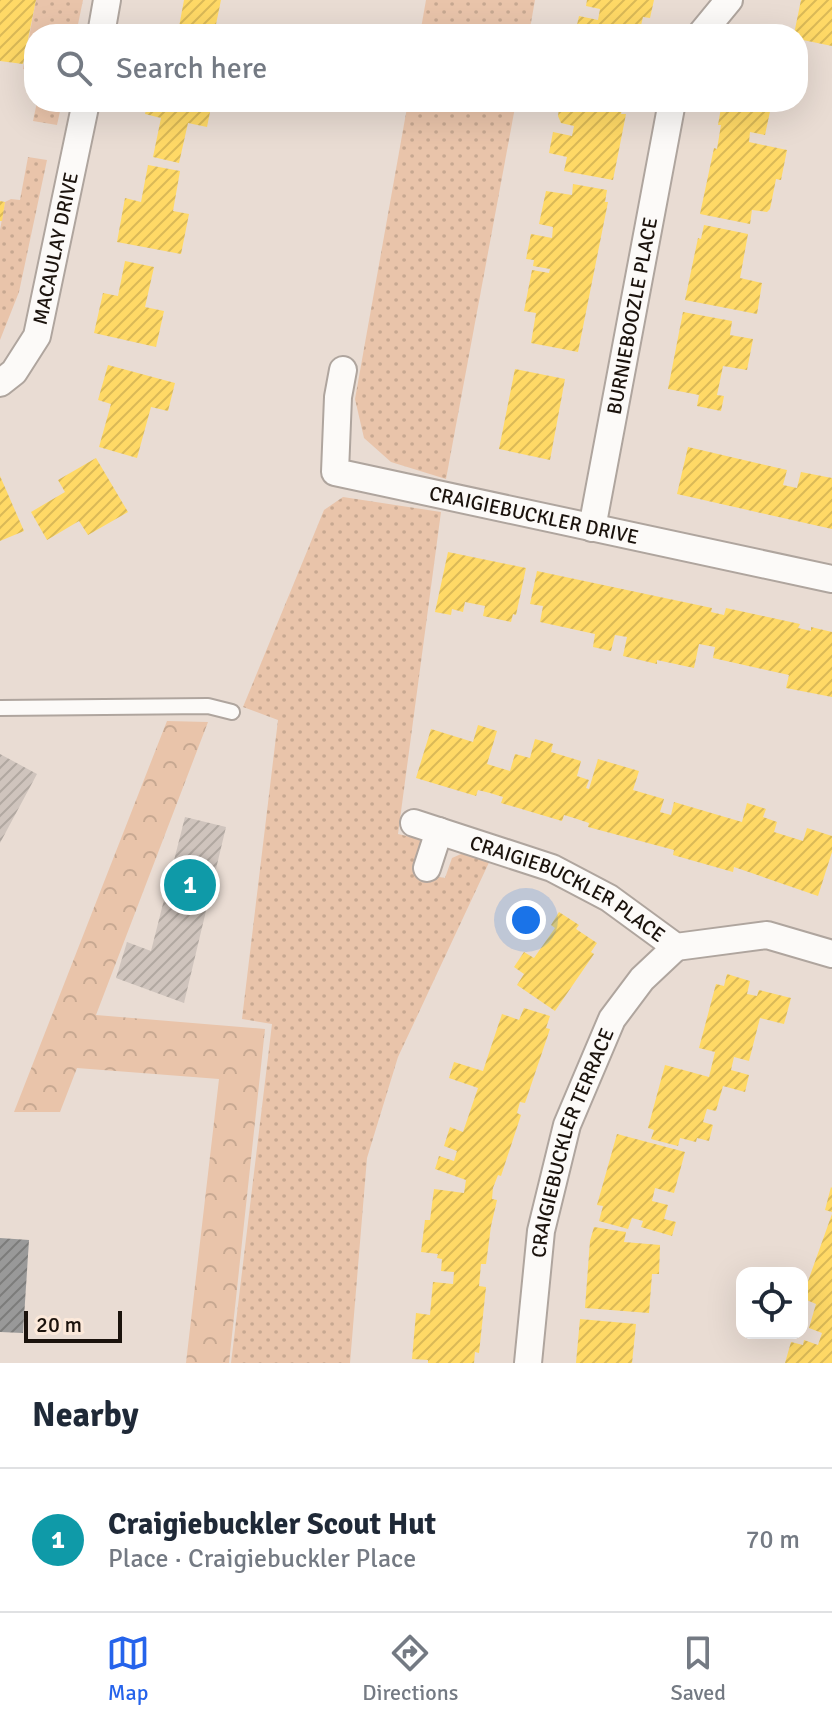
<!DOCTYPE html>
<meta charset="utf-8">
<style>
:root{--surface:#fff;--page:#f6f6f7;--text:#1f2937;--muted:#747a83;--line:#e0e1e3;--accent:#2563eb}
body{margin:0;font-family:Signika,sans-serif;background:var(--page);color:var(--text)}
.controls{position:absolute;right:24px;bottom:24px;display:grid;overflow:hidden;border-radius:16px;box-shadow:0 8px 32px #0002}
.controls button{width:72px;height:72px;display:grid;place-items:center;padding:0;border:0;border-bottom:2px solid var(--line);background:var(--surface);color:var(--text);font:40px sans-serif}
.scale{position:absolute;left:24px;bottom:20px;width:98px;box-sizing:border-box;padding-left:8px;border:4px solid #1b130d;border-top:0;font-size:22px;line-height:28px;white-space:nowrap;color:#1b130d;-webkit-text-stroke:6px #fce9da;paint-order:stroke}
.you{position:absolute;left:526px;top:920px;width:28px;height:28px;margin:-20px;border:6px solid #fff;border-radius:50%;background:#1a73e8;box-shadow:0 0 0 12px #1a73e833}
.badge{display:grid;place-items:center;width:52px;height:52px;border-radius:50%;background:var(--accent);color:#fff;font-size:26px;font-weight:700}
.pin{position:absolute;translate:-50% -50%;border:4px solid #fff;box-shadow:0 2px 8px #0006}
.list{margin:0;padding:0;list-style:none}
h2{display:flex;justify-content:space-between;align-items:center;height:104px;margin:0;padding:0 32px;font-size:34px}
h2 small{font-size:26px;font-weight:400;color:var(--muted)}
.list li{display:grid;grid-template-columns:52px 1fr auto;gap:24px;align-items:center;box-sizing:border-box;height:144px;padding:0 32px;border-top:2px solid var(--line)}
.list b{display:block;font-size:30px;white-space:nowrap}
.list p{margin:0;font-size:26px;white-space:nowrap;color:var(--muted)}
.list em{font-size:26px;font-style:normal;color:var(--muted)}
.icon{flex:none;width:44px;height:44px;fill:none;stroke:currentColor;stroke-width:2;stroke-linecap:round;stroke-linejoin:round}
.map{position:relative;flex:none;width:832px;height:1363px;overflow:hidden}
.search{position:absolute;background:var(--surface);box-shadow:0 8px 32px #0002;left:24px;right:24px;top:24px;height:88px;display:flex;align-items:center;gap:20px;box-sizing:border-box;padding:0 28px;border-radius:32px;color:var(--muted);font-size:30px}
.sheet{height:248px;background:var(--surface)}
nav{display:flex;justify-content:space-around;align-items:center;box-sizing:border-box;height:112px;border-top:2px solid var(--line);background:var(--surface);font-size:22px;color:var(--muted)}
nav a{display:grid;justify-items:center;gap:4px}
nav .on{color:var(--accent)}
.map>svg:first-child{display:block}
</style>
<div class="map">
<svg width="832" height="1363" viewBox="0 0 832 1363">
<defs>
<pattern id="grass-dots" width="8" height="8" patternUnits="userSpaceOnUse" patternTransform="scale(2)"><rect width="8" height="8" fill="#e9c4aa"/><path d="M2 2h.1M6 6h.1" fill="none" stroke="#c7a891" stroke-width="1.8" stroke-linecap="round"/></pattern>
<pattern id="forest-crowns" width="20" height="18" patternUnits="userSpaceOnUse" patternTransform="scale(2)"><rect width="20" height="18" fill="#e9c4aa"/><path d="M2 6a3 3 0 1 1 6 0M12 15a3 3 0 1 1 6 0" fill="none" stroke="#c7a891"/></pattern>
<pattern id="homes-hatch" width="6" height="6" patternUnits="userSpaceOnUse" patternTransform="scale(2)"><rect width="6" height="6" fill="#ffd966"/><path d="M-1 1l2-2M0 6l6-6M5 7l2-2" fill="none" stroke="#dab957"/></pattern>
<pattern id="industry-hatch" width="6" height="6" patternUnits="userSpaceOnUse" patternTransform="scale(2)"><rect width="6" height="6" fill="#999"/><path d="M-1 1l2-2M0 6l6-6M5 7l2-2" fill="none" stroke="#7c7c7b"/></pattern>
<pattern id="building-hatch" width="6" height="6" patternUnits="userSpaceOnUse" patternTransform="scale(2)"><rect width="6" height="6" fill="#cfc4bd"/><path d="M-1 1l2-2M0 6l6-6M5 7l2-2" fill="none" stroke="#b1a8a1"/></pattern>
</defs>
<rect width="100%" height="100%" fill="#e9dcd3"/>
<g fill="url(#grass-dots)">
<path d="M36,0h47l-7,34h-42v37l-11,-2z"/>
<path d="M426,0h109l-6,34h-109z"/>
<path d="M37,102h25l-5,23 -24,-4z"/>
<path d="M408,102h108l-70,377 -55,-17 -27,-24 -9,-39z"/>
<path d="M28,157l19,3 -28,132 -19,48v-110l5,-28 6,-3 9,1z"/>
<path d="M343,497l98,15 -43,322 22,5 6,16 -3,19 22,4 7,-20 18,-8 22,6 -94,201 -31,101 -17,205h-119l41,-339 -30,-5 36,-299 -35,-13 81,-197z"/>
</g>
<path fill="url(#forest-crowns)" d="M167,721l41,1 -112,293 169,14 -36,334h-43l33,-284 -142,-11 -17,44h-46z"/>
<g fill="url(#homes-hatch)">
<path d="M0,0h36l-13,64 -23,-3z"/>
<path d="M184,0h37l-7,34h-52l2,-10 15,3z"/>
<path d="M587,0h67l-4,18 -7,-1 -4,17h-64l4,-18 19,4 2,-11 -14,-3z"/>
<path d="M801,0h31v46l-34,-7v-5h-4z"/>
<path d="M148,102h64l-5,25 -19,-4 -9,40 -26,-6 8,-39 -16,-4z"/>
<path d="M564,102l31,6 1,-6h28l-3,12h5l-13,66 -49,-9 3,-14 -18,-4 4,-21 19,4 2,-10 -13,-3 -3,-7 1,-8z"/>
<path d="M722,102h50l-7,33 -15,-3 -1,10 38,8 -6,30 -5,-1 -6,30 -3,3 -15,-2 -2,14 -50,-10 14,-66 3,1 4,-24h-3z"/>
<path d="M148,165l32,6 -7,40 16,3 -8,40 -64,-12 8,-44 16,4z"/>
<path d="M573,184l34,6 -2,12h3l-30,150 -47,-9 5,-30 -12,-2 8,-41 17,3 1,-4 -17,-3 1,-6 -8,-1 5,-25 21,4 1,-11 -14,-3 7,-33 26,4z"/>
<path d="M0,201l5,1 -3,19h-2z"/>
<path d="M704,225l44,9 -8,44 22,5 -5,31 -72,-14 13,-62 3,1z"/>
<path d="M125,261l29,6 -9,40 19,4 -8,36 -62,-14 9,-40 15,3z"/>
<path d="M683,312l49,9 -2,14 23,4 -6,31 -24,-4 -6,29 7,1 -3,15 -24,-5 2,-11 -31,-6z"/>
<path d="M108,365l67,18 -7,28 -17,-4 -14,51 -38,-11 12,-43 -13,-4z"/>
<path d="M515,369l50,10 -15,81 -51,-11z"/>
<path d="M688,447l99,23 -4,15 14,3 4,-16 31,6v51l-155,-35z"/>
<path d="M96,458l32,54 -40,23 -9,-14 -32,19 -16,-28 34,-20 -7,-12z"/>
<path d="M0,476l24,55 -24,10z"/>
<path d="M448,552l78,16 -10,47 -3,-1 -2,8 -28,-6 2,-10 -20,-4 -2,10 -11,-3 -1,6 -16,-3z"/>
<path d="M537,571l175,37 -1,4 13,3 2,-7 74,16 -2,4 13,3v-4l21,5v65l-46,-9 3,-13 -76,-17 2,-11 -16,-3 -5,24 -37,-8v4l-34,-8 4,-19 -12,-2 -4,16 -18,-4 2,-13 -55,-12 3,-16 -13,-2z"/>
<path d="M478,725l19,6 -10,33 23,7 5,-17 15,4 5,-19 18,5 -2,8 30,9 -4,15 12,4 -3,8 3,1 9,-30 41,12 -6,19 31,9 -4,13 11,3 3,-13 68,20 5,-19 19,6 -3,8 14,5 -3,10 29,9 4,-13 25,8v16l-14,44 -84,-29 -1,5 -60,-17 1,-5 -86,-23 1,-4 -12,-4 -13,-4 -2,6 -61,-18 2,-6 -13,-4 -12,-3 -2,6 -60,-18 15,-49 42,13z"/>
<path d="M559,912l20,13 -3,4 21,14 -6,9 3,2 -39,57 -38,-26 7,-11 -10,-7 10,-15 10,6 21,-30 -4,-3z"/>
<path d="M727,974l23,7 -3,13 10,2 2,-6 32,8 -7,26 -24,-6 -11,43 -15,-4 -3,13 18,5 -4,17 -22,-6 -7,25 -9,-2 -4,13 10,3 -4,16 -12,-3 -1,4 -16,-4 -2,8 -27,-7 3,-9 -6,-2 17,-63 44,12 6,-25 -16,-4 17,-64 8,2z"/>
<path d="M524,1008l26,8 -4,12 4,1 -25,74 -5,-1 -3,11 4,2 -20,61 -3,-1 -5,13 -1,11 5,1 -6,26 -5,38h-5l-2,22 7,1 -7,66 -4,-1 -1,11h-46v-3l-16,-1 4,-46 14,2 3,-33 20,2 1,-12 -13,-1 1,-12 -5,-1 1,-4 -17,-2 4,-32h5l4,-31 30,4 2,-13 -31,-11 4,-13 15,5 3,-10 -13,-5 6,-19 13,5 15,-44 -29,-10 5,-16 29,9 19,-57 17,6z"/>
<path d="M617,1134l68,18 -11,41 -19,-5 -3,13 16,4 -4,14 12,3 -4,14 -31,-9 2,-6 -11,-3 -4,11 -29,-8 4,-15 -6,-1z"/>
<path d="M831,1187l1,1v24l-7,-2z"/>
<path d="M832,1214v149h-47l6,-21 12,3 1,-5 14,5 4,-12 -13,-5 7,-24 -14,-6z"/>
<path d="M594,1227l32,5 -2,10 36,3 -1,29h-7l-3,39 -64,-5 5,-67z"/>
<path d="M580,1319l56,5 -4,39h-56z"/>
</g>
<path fill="url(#industry-hatch)" d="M0,1238l29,2 -6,93 -23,-1z"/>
<g fill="url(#building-hatch)">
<path d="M0,754l37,20 -37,69z"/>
<path d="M185,817l41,10 -42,176 -68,-25 11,-36 24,9z"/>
</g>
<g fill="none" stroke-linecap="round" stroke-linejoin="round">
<defs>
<path id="lane" d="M0,708l208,-2 24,6"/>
<g id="street">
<path d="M101,34l6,-34"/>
<path d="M701,34l28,-34"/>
<path id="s1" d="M343,370l-5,27 -3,75 497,107"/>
<path id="s2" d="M0,383l14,-11 23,-36 49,-234"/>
<path id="s3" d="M592,528l80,-426"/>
<path id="s4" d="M414,823l138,45 57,30 67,49 91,-12 65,19"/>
<path d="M427,868l12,-37"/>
<path id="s5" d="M528,1363l13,-132 26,-106 45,-106 30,-40 34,-32"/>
</g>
</defs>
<use href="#lane" stroke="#afa59e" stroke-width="18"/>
<use href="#street" stroke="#afa59e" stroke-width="30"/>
<use href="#lane" stroke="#fcfaf8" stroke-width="14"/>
<use href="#street" stroke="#fcfaf8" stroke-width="26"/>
</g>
<g text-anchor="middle" stroke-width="8" stroke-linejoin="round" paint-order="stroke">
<g font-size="20" fill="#1b130d" stroke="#fce9da">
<text dy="7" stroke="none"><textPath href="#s2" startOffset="150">MACAULAY DRIVE</textPath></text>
<text dy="7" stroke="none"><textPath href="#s3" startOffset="216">BURNIEBOOZLE PLACE</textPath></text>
<text dy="7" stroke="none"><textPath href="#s1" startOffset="306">CRAIGIEBUCKLER DRIVE</textPath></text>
<text dy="7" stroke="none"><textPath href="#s4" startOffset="168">CRAIGIEBUCKLER PLACE</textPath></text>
<text dy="7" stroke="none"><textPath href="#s5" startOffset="226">CRAIGIEBUCKLER TERRACE</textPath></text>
</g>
</g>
</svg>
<div class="controls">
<button><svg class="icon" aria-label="locate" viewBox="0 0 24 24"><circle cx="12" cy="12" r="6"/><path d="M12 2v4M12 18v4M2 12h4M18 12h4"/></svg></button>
</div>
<div class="scale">20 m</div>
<div class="you"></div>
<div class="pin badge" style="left:190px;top:885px;background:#0f9aa8">1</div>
<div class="search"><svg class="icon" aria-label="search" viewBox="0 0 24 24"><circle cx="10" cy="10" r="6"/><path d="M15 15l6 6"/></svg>Search here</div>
</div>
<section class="sheet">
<h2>Nearby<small></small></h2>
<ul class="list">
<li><span class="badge" style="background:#0f9aa8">1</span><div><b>Craigiebuckler Scout Hut</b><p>Place · Craigiebuckler Place</p></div><em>70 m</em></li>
</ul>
</section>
<nav>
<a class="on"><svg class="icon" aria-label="map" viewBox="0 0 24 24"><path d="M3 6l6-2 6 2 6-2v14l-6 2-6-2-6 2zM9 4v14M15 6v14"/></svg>Map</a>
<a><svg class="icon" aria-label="directions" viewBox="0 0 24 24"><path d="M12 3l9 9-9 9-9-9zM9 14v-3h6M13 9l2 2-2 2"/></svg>Directions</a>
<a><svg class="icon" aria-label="saved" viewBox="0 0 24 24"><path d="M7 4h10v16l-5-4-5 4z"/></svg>Saved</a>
</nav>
